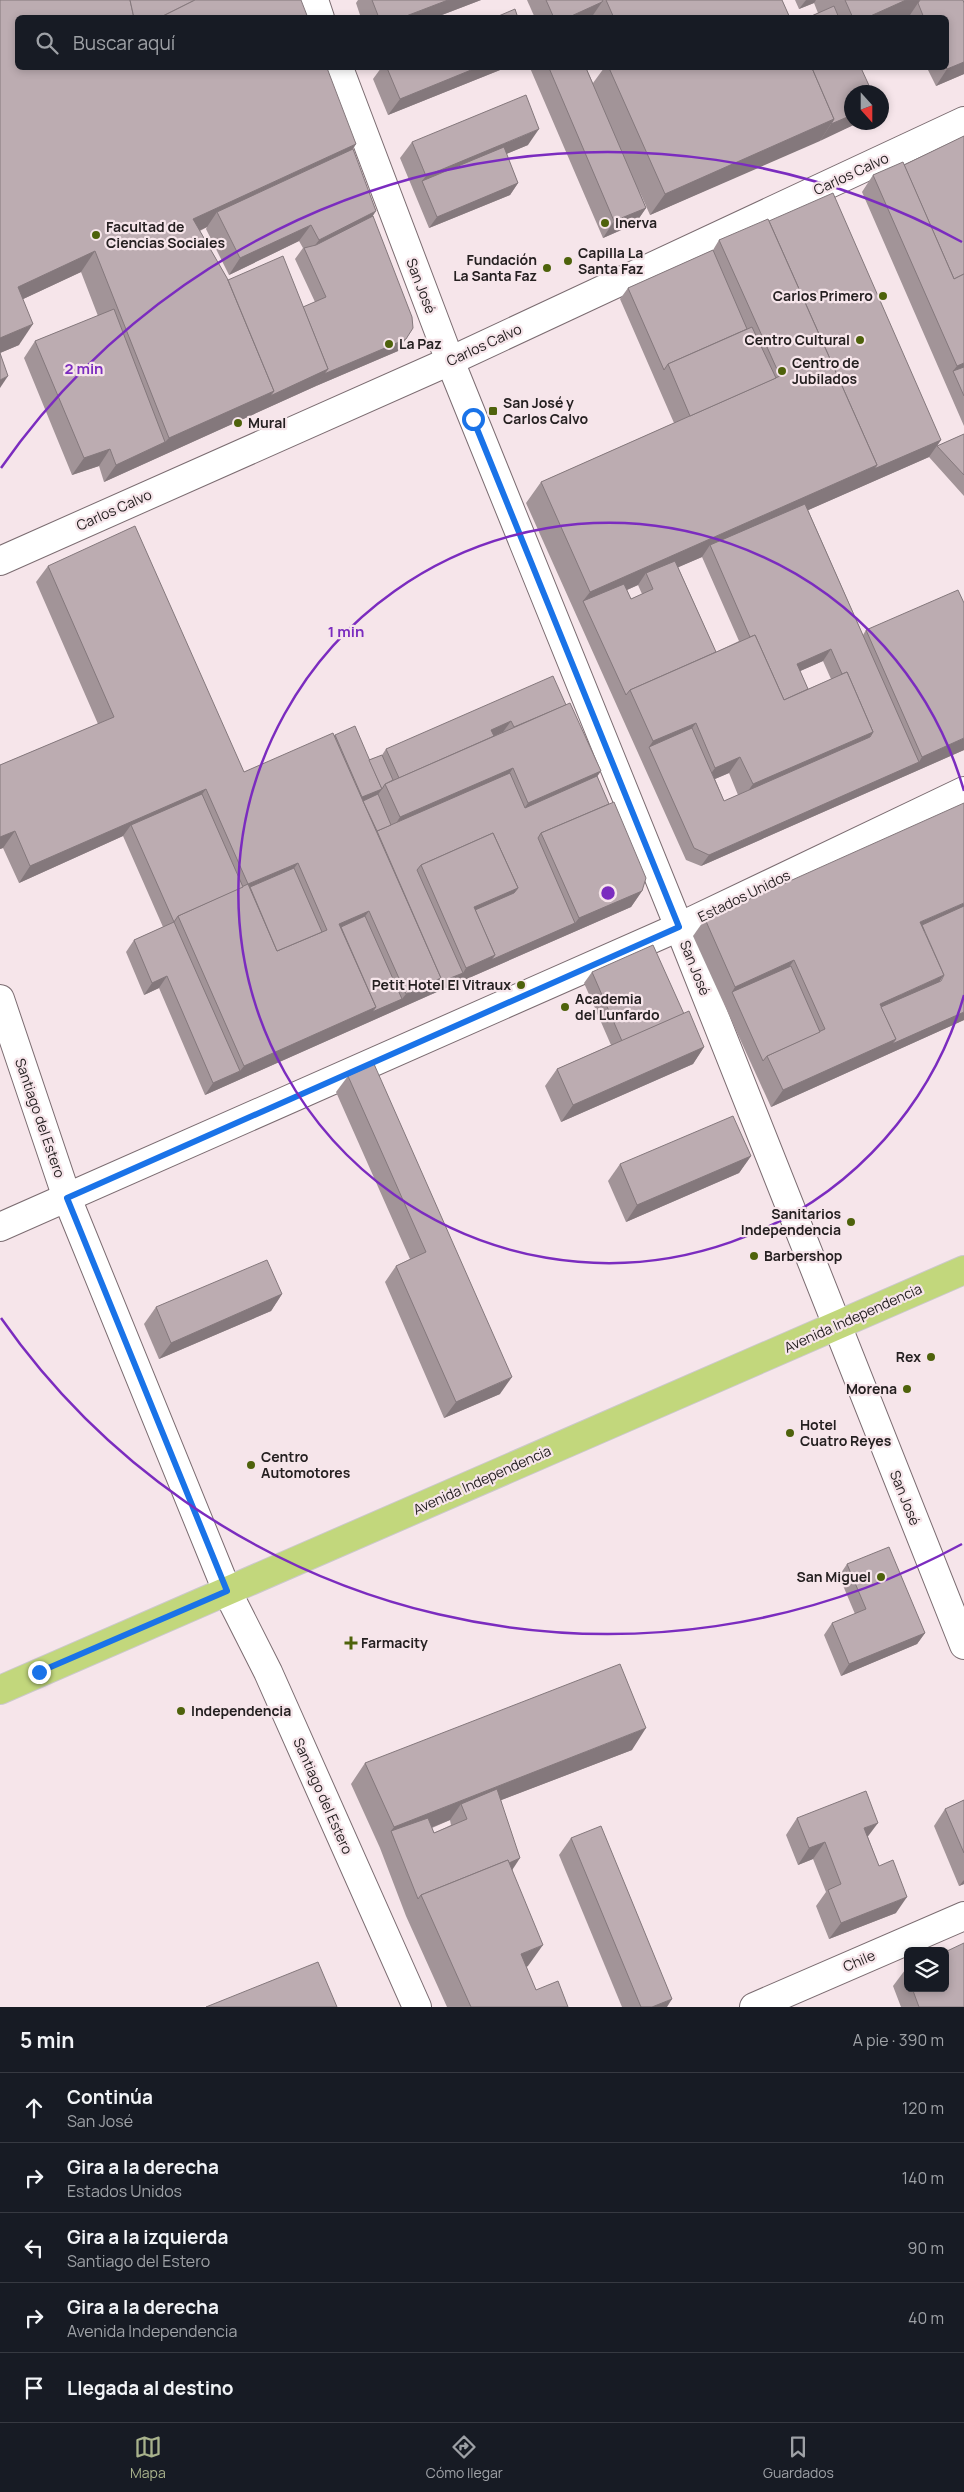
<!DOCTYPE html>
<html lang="es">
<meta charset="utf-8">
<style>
:root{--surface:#171b24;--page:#20242c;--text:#f1f3f6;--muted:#9ea1a6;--line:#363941;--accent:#a8b28c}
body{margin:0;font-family:Manrope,sans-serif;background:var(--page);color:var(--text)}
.controls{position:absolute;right:15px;bottom:15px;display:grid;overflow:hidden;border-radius:8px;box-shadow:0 2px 8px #0003}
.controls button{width:45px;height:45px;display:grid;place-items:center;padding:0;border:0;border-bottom:1px solid var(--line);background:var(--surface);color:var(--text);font:25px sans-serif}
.compass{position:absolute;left:844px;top:85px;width:45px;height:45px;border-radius:50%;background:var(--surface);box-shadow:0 2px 8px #0003;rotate:159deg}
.stop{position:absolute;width:15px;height:15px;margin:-11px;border:4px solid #1a73e8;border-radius:50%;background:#fff}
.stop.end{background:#1a73e8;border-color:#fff;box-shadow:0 1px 5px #0008}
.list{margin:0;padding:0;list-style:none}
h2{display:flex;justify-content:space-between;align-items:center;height:65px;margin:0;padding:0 20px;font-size:21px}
h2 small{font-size:16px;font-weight:400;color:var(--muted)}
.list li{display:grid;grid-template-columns:32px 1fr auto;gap:15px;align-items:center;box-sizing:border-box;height:70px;padding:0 20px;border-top:1px solid var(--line)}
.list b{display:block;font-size:19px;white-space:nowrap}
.list p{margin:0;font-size:16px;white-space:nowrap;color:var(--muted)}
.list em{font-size:16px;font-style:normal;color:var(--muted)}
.icon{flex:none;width:28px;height:28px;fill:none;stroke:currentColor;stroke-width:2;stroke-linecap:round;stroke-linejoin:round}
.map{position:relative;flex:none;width:964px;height:2007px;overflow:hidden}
.search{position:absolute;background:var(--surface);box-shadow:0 2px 8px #0003;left:15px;right:15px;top:15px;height:55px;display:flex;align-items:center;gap:12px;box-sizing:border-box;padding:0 18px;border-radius:8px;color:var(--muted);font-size:19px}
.sheet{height:415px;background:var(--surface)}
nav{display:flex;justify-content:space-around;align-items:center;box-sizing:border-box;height:70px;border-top:1px solid var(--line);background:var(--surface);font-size:14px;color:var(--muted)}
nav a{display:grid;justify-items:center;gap:2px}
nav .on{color:var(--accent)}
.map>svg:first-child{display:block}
</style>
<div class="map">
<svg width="964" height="2007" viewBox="0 0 964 2007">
<rect width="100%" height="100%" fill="#f6e5ea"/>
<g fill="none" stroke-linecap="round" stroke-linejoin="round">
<defs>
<g id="street">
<path d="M314,0l6,18"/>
<path d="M339,68l111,293 229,566 285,718"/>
<path d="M0,561l450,-200 514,-240"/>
<path d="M0,999l67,199 160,393 41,81 149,335"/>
<path d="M0,1227l679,-300 285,-136"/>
<path d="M754,2007l210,-91"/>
</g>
<path id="primary" d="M0,1690l964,-420"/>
</defs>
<use href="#street" stroke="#7b6c71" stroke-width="30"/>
<use href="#primary" stroke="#cbc9ca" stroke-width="30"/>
<use href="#street" stroke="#fff" stroke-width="28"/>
<use href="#primary" stroke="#c2d77c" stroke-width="28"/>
</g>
<g fill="#a29498" fill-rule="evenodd">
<path d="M0,0l356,144 -3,5 20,67 25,135 -82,35 -212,96 -5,-16 -27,9 -48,-117 11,-17 63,-25 -17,-44 -58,27 -4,46 -19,8zM207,227l-1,2 23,46 70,-34 4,7 -8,11 20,43 -12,5 -75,-27 -28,-49z"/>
<path d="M358,0h123l-47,18h-73l-5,-15z"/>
<path d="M527,0h255l8,18h-255z"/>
<path d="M795,0h168l1,3v71l-28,12 -9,-18h19v-50h-139l11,-5 -4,-10 -15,6z"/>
<path d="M381,68h124l-117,47 -15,-36z"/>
<path d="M530,68h56l7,15 11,-15h257l-9,54h8l-210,93 -12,-27 8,20 -11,16 -32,14z"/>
<path d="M964,136v290l-102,-234 11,-17 31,-10z"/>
<path d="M412,142l116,3 -22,9 12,29 -8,12 -81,33 -29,-70z"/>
<path d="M769,221l172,219 -4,6 27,-12v62l-35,-39 -121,53 55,125 3,-5 98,120 -263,116 -15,-6 -160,-357 15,-21 133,-59 -54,-124 8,-11 85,-38 6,-10zM702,557l37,84 -23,11 -38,-85zM638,585l4,9 -11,5 -4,-9zM823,661l8,18 -23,10 -8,-18zM729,773l9,22 -14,6 -9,-22z"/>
<path d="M48,566l196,206 91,-37 34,25 13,-5 4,-6 180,-44 35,66 -4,5 45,115 -11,16 -201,88 -225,100 -46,-107 -15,7 -18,-43 8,-12 29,-13 -40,-91 -104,47 -16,-35 -3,1v-84l98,-41 -62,-142z"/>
<path d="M705,919l259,101 -193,87 -78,-171z"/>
<path d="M592,972l92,42 20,33 -11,17 -132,58 -16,-36 12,-17 54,-24 -27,-62z"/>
<path d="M348,1076l152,318 -56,24 -59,-136 11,-16 14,-7 -74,-167z"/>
<path d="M751,1156l-12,17 -113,49 -18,-41 12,-17z"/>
<path d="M282,1294l-11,17 -112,48 -15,-35 12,-17z"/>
<path d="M847,1564l78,69 -8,11 -76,32 -17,-41 8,-12 23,-9 -16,-38z"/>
<path d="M632,1750l-131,50 27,166 -2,1 10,23 32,17h-121l-41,-91 -26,-68 -29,-64 14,-21zM450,1820l1,5 -17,8 -2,-5z"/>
<path d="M964,1800v84l-5,2 -25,-60 11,-17z"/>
<path d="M797,1818l71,19 28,76 -67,26 -13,-33 10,-14 -13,-33 -15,6 -12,-30z"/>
<path d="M571,1838l96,169h-45l-63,-152z"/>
<path d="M908,1968v20h37l19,19h-63l-8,-21 12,-16z"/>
</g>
<g fill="#84787c">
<path d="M448,0h33l-47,18h-33z"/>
<path d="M806,0h10l-2,3 -15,6z"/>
<path d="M906,0h14l-12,18h-42z"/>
<path d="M602,2l-11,16h-24z"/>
<path d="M964,62v12l-28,12 11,-17z"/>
<path d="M476,68h29l-117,47 12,-16z"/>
<path d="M852,115v7h8l-40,19 11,-17z"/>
<path d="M834,119l-14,22 -170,74 15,-21z"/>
<path d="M539,129l-11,16 -103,43 -3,-7 4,-5z"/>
<path d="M356,144l-15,21 -124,47 -10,15 -29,13 15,-21z"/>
<path d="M518,183l-8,12 -81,33 8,-11z"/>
<path d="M646,208l-11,16 -32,14 11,-17z"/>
<path d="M376,211l-11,17 -58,28 12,-16z"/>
<path d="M311,225l-12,16 -70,34 11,-17z"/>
<path d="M95,251l-14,21 -77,36 14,-21z"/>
<path d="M33,324l-14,21 -19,8v-15z"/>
<path d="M406,339l-8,12 -82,35 8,-12z"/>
<path d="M964,363v11l-11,-3 4,-5z"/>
<path d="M328,369l-12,17 -212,96 12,-17 49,-23 4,-4 105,-47z"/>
<path d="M8,376l-8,12v-8z"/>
<path d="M941,440l-12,17 -216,95 -3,-7 -8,12 -53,23 -3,-7 -8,12 -52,23 -3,-7 7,-9 287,-127z"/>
<path d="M110,449l-11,17 -27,9 12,-17z"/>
<path d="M831,649l-8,12 -34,15 8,-12z"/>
<path d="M511,721l-8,11 -20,9 8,-11z"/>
<path d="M696,723l-12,16 -35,8 4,-6z"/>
<path d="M873,732l-12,16 -120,53 12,-17z"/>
<path d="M964,738v12l-263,116 8,-11 210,-93 3,-5z"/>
<path d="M740,757l-11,16 -26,11 12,-16z"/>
<path d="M513,768l-11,17 -109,43 7,-11z"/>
<path d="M601,771l-12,17 -72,31 11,-16z"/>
<path d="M206,789l-12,16 -63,20 -8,11 -104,47 11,-17z"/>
<path d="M382,789l-8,11 -20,8 3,-9z"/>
<path d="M15,831l-12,17 -3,1v-12z"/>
<path d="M298,863l-12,16 -38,17v-12z"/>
<path d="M518,888l-12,17 -33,14 1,-12z"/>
<path d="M642,891l-11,16 -201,88 8,-12 25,-10 3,-5 29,-13 80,-32 4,-5z"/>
<path d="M964,903v8l-44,23v-12z"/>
<path d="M369,911l-12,16 -18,9v-12z"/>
<path d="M794,960l-12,17 -50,15 3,-5z"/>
<path d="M944,975l-11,17 -54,24 1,-12z"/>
<path d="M167,976l-8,12 -15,7 8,-12z"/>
<path d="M441,978l-11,17 -225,100 8,-12 27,-12 4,-5 132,-59 26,-8 4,-5z"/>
<path d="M964,1012v8l-193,87 12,-17 113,-51z"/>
<path d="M704,1047l-11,17 -132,58 12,-17z"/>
<path d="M751,1156l-12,17 -113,49 11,-17z"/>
<path d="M282,1294l-11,17 -112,48 12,-16z"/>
<path d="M512,1377l-12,17 -56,24 12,-16z"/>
<path d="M925,1633l-8,11 -76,32 8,-12z"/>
<path d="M646,1728l-14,22 -167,64 -4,-10 -11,16 -55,22 -4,-11 3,-4z"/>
<path d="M878,1823l-12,16 -2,-11z"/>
<path d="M825,1842l-12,17 -15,6 11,-17z"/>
<path d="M520,1858l-11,17 -87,22z"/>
<path d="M964,1880v4l-5,2z"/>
<path d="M907,1897l-11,16 -67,26 12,-16z"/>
<path d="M543,1945l-15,21 -22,9 15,-21z"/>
<path d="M672,1999l-5,8h-15z"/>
</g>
<g fill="#bcacb1" stroke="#84787c" fill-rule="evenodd">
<path d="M0,0h130l4,18h-116v50h309l29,76 -163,75 34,59 47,113 -105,47 -74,-187 -77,36 15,37 -33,14z"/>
<path d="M130,0h65l-36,18h-25z"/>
<path d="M195,0h106l7,18h-149z"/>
<path d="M372,0h76l-47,18h-22z"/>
<path d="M546,0h57l-1,2 -35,16h-13z"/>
<path d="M606,0h176l8,18h-176z"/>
<path d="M845,0h61l-40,18h-13z"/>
<path d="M920,0h43l1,3v59l-17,7 -1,-1v-50h-22l-6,-15z"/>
<path d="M834,6l5,12h-32z"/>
<path d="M515,9l3,9h-24z"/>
<path d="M387,68h89l-76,31z"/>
<path d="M549,68h37l60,140 -32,13z"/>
<path d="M609,68h203l22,51 -169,75z"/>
<path d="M812,68h49l11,24h-20v23l-21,9 3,-5z"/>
<path d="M526,95l13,34 -113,47 -14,-34z"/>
<path d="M964,136v138l-10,5 -50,-114z"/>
<path d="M504,147l14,36 -81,34 -15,-36z"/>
<path d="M353,149l23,62 -57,29 -8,-15 -71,33 -23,-46z"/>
<path d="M903,162l51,117 10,-5v89l-7,3 -84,-191z"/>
<path d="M833,193l108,247 -67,29 3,-4 -108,-244z"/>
<path d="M373,216l39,101 1,11 -7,11 -82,35 4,-5 -25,-62 23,-10 -22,-49 12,-3z"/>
<path d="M768,219l109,246 -287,127 -49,-110 239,-106 -61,-136z"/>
<path d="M713,250l34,79 -79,35 -4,6 -36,-82z"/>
<path d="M283,256l45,113 -58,27 4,-5 -46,-111z"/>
<path d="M114,309l51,133 -49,23 -6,-16 -26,9 -49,-117z"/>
<path d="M752,327l24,51 -86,38 -22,-52z"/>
<path d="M0,353l8,23 -8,4z"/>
<path d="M964,367v29l-11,-25z"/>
<path d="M964,434v41l-27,-29z"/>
<path d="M805,504l114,258 -210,93 -15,-7 -45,-101 43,-19 32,73 146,-64 3,-5 -26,-60 -5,2 -11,-25 -34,15 11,25 -24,11 -29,-65 -5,2 -40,-92z"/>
<path d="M135,526l109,246 89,-39 108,245 -35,16 -37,-83 -30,13 37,83 -132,59 -66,-150 70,-32 -42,-95 -176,77 -15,-35 -15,6v-72l114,-48 -66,-151zM298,863l29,67 -50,21 -29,-67z"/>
<path d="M675,561l41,91 -86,38 -4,5 -43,-94 41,-17 7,15 22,-10 -7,-16z"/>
<path d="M958,590l6,13v135l-42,19 -56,-127z"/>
<path d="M755,635l29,65 63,-28 26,60 -120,52 -13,-27 -25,11 -19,-45 -43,18 -23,-51z"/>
<path d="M553,676l13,29 -52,22 -3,-6 -20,9 3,6 -95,42 -13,-29z"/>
<path d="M570,703l31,68 -73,32 -15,-35 -113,49 -15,-33z"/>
<path d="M355,726l27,63 -20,8 -27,-62z"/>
<path d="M382,755l11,25 -8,4 -3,5 -13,-29z"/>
<path d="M510,773l15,35 72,-32 12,28 -68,29 -3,5 37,85 -84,37 4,-5 -20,-45 39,-17 4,-5 -25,-55 -72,32 -4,5 46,103 -25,10 3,-5 -64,-147z"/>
<path d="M202,794l41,93 -65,29 -4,6 66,149 -27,12 -46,-107 -15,7 -18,-43 40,-18 -43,-97z"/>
<path d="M378,794l13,31 -14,6 -14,-30z"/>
<path d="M614,802l32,76 -4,13 -63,27 -38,-85z"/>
<path d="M964,803v100l-44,19 24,53 -64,29 16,35 -113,51 -16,-34 58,-27 -31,-69 -59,27 -30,-68z"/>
<path d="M493,833l25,55 -44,19 21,48 -29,13 -45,-103z"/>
<path d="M294,868l28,64 -45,19 -27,-64z"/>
<path d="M964,906v106l-72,32 4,-5 -15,-32 60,-26 3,-6 -22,-50z"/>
<path d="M365,916l37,83 -30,13 4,-5 -35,-80z"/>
<path d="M653,945l31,69 -62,27 -30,-69z"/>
<path d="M791,966l29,66 -53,24 -4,5 -31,-69z"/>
<path d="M689,1011l15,36 -131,58 -16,-36z"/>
<path d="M374,1064l138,313 -56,25 -60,-136 30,-14 -78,-176z"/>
<path d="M733,1116l18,40 -114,49 -17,-41z"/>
<path d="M267,1260l15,34 -111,49 -15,-36z"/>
<path d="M889,1547l36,86 -76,31 -17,-41 34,-14 -19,-45z"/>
<path d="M620,1664l26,64 -252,99 -29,-64z"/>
<path d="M497,1789l23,69 -11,5 -1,-3 -87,35 -3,4 -27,-68 37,-13 6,15 33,-14 -6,-15z"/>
<path d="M866,1791l12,32 -14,5 15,38 14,-6 14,37 -66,26 -13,-33 13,-6 -16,-42 -16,6 -12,-30z"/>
<path d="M964,1800v53l-19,-44z"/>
<path d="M601,1826l71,173 -20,8h-11l-70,-169z"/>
<path d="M508,1860l35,85 -22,9 15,36 22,-9 10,26h-97l-50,-112z"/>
<path d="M964,1943v64h-45l-7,-19h33v-36z"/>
<path d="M318,1962l19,45h-131z"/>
<path d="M908,1968v10l-3,-8z"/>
</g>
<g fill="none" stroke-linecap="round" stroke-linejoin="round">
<path stroke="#1a73e8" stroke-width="6" d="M39,1672l188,-81 -160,-393 612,-271 -206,-508"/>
</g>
<g fill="none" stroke="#7b2cbf" stroke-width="2.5">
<path d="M964 995A370 370 0 1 1 964 791"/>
<path d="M962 1544A741 741 0 0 1 1 1318M1 468A741 741 0 0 1 962 242"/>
</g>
<g fill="#4e620b" stroke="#f6e5ea" stroke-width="2">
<circle cx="605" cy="223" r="5"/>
<circle cx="96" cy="235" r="5"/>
<circle cx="568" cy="261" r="5"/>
<circle cx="547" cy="268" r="5"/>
<circle cx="883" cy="296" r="5"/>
<circle cx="860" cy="340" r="5"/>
<circle cx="389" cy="344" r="5"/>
<circle cx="782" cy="371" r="5"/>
<rect x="488" y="406" width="10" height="10" rx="2.5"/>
<circle cx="238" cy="423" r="5"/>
<circle cx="521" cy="985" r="5"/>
<circle cx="565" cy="1007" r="5"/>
<circle cx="851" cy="1222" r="5"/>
<circle cx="754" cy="1256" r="5"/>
<circle cx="931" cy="1357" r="5"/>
<circle cx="907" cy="1389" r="5"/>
<circle cx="790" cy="1433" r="5"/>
<circle cx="251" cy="1465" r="5"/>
<circle cx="881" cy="1577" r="5"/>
<path d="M348.5 1635.5h5v5h5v5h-5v5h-5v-5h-5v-5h5z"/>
<circle cx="181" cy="1711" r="5"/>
</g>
<g text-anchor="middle" stroke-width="4.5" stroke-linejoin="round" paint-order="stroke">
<g font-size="14" fill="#252021" stroke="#f6e5ea">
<text transform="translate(851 174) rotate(-25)" y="5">Carlos Calvo</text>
<text transform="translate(421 286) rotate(69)" y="5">San José</text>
<text transform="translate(484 345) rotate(-25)" y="5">Carlos Calvo</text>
<text transform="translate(114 510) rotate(-24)" y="5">Carlos Calvo</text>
<text transform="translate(744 896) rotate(-26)" y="5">Estados Unidos</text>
<text transform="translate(695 968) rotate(68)" y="5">San José</text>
<text transform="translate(40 1118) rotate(71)" y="5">Santiago del Estero</text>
<text transform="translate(853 1318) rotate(-24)" y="5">Avenida Independencia</text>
<text transform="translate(482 1480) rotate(-24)" y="5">Avenida Independencia</text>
<text transform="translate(905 1498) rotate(68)" y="5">San José</text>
<text transform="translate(323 1796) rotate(66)" y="5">Santiago del Estero</text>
<text transform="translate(859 1961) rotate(-23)" y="5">Chile</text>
</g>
<g font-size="14" font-weight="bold" fill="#252021" stroke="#f6e5ea" text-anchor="start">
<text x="615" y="228">Inerva</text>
<text x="106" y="232">Facultad de<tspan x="106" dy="16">Ciencias Sociales</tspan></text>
<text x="578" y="258">Capilla La<tspan x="578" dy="16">Santa Faz</tspan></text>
<text x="537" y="265" text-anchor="end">Fundación<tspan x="537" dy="16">La Santa Faz</tspan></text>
<text x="873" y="301" text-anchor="end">Carlos Primero</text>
<text x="850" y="345" text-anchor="end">Centro Cultural</text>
<text x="399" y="349">La Paz</text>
<text x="792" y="368">Centro de<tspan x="792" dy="16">Jubilados</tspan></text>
<text x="503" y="408">San José y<tspan x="503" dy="16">Carlos Calvo</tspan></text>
<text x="248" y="428">Mural</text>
<text x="511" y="990" text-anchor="end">Petit Hotel El Vitraux</text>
<text x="575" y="1004">Academia<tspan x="575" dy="16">del Lunfardo</tspan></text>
<text x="841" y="1219" text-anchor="end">Sanitarios<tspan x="841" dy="16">Independencia</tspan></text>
<text x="764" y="1261">Barbershop</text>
<text x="921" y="1362" text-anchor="end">Rex</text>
<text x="897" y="1394" text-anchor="end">Morena</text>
<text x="800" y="1430">Hotel<tspan x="800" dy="16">Cuatro Reyes</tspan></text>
<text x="261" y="1462">Centro<tspan x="261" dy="16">Automotores</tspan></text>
<text x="871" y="1582" text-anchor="end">San Miguel</text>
<text x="361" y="1648">Farmacity</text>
<text x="191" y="1716">Independencia</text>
</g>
</g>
<circle cx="608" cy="893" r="8" fill="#7b2cbf" stroke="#f6e5ea" stroke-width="2.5"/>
<g font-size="15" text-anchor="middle" font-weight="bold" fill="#7b2cbf" stroke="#f6e5ea" stroke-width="4.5" stroke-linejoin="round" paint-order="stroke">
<text x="84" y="374">2 min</text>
<text x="346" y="637">1 min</text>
</g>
</svg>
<div class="controls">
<button><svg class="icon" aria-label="layers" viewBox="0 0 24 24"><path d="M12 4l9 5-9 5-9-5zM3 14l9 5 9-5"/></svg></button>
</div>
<svg class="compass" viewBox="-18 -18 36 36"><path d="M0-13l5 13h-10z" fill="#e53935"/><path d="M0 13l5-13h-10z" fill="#9ea1a6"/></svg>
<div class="stop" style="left:473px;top:419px"></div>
<div class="stop end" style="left:39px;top:1672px"></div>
<div class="search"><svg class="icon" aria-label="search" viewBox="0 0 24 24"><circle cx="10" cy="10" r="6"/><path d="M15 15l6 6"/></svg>Buscar aquí</div>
</div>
<section class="sheet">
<h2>5 min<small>A pie · 390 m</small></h2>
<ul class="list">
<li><svg class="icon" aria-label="ahead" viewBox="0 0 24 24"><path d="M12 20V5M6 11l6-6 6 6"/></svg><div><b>Continúa</b><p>San José</p></div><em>120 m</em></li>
<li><svg class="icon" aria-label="right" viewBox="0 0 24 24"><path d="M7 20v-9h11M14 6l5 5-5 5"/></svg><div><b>Gira a la derecha</b><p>Estados Unidos</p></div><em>140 m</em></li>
<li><svg class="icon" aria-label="left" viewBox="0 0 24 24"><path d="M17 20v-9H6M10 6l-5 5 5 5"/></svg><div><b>Gira a la izquierda</b><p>Santiago del Estero</p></div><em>90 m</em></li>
<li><svg class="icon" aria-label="right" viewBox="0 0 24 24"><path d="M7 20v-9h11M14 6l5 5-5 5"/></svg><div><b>Gira a la derecha</b><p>Avenida Independencia</p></div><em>40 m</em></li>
<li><svg class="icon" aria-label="arrive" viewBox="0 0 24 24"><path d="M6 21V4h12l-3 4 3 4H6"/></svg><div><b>Llegada al destino</b></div></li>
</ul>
</section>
<nav>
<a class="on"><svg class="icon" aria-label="map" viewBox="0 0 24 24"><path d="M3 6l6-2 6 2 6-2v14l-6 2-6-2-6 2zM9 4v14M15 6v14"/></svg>Mapa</a>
<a><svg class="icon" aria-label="directions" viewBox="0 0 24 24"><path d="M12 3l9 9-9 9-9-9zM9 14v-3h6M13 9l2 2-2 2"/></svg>Cómo llegar</a>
<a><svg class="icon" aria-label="saved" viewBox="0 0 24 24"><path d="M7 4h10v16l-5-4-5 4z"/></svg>Guardados</a>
</nav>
